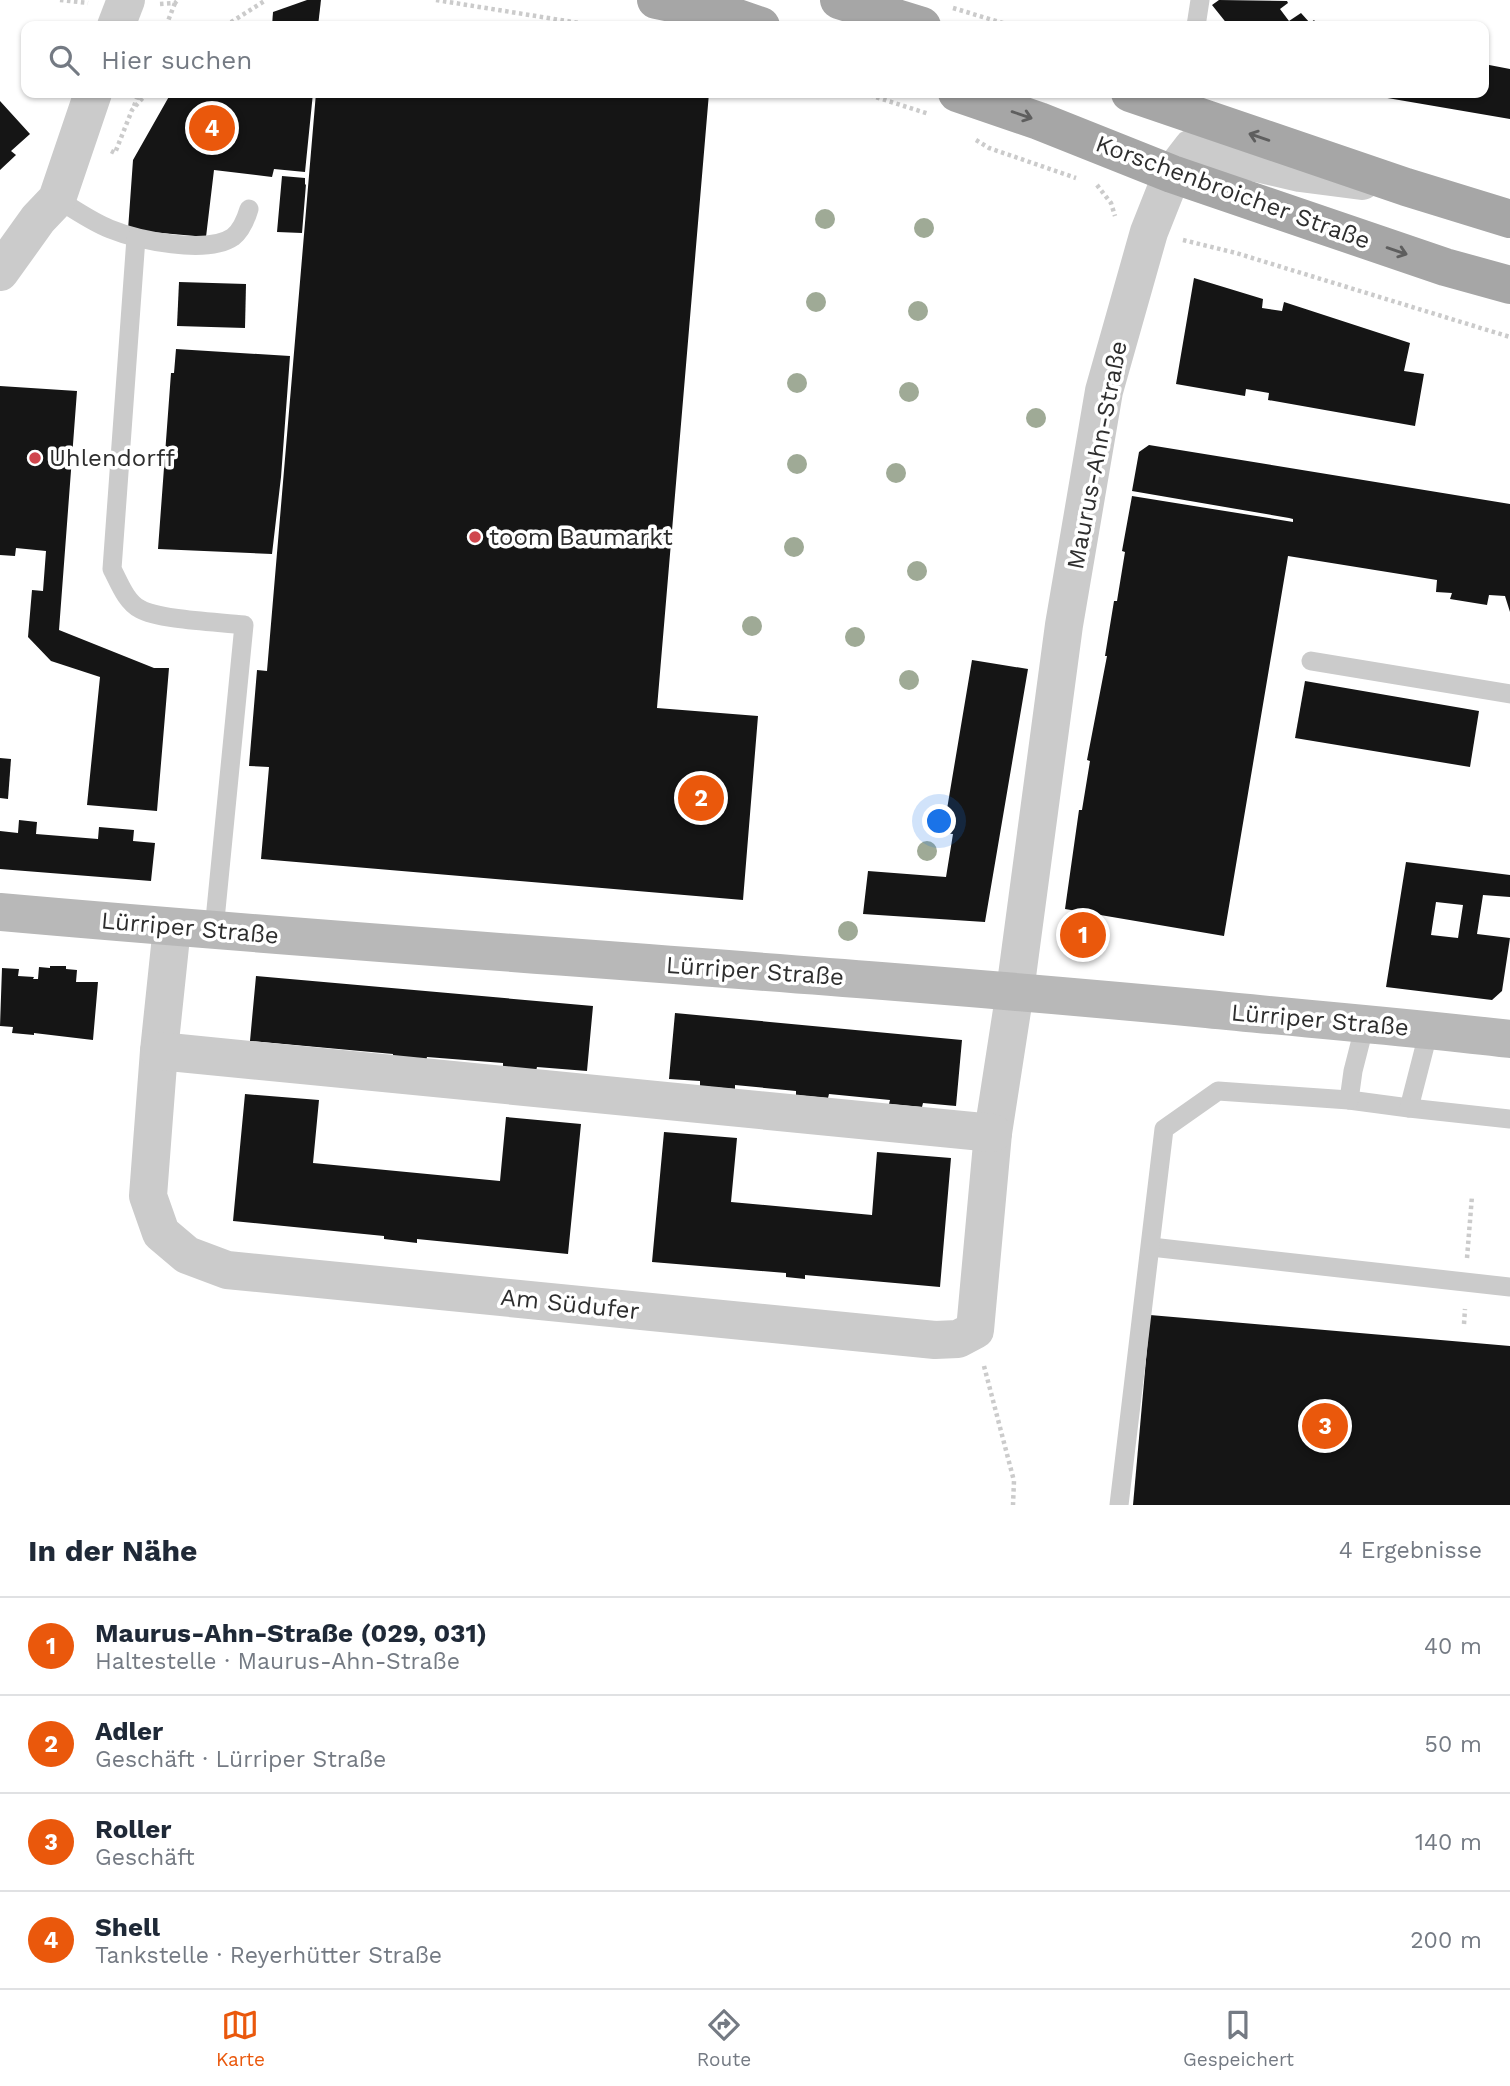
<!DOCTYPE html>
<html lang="de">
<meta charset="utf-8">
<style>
:root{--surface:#fff;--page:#f2f2f3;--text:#1f2937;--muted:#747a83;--line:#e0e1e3;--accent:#ea580c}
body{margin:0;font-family:"Work Sans",sans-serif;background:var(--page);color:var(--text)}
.you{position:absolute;left:940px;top:822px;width:24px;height:24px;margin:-18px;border:5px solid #fff;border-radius:50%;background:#1a73e8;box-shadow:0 0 0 10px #1a73e833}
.badge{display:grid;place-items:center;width:46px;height:46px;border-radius:50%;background:var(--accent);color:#fff;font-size:23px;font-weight:700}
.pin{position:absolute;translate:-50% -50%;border:4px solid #fff;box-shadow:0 2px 7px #0006}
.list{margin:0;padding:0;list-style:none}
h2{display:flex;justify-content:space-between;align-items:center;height:91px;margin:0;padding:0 28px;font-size:30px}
h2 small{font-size:23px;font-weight:400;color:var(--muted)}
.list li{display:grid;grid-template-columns:46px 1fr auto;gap:21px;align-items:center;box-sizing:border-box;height:98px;padding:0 28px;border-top:2px solid var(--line)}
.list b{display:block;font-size:26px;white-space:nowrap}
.list p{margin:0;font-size:23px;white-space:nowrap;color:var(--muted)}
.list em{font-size:23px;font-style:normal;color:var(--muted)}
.icon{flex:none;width:38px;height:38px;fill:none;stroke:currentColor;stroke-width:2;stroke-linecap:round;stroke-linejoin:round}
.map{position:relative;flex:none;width:1510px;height:1505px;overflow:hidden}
.search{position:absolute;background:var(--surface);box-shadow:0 2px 5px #0004;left:21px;right:21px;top:21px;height:77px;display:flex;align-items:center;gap:18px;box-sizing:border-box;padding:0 24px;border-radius:14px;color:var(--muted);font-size:26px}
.sheet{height:483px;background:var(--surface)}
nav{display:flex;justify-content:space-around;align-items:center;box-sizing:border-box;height:98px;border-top:2px solid var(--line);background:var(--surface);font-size:19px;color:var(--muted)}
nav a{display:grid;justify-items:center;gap:4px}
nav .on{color:var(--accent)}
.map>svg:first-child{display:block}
</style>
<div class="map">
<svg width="1510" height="1505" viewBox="0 0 1510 1505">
<rect width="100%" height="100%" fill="#fff"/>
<g fill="#151515" fill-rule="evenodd">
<path d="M307,0h14l-3,26h-46l1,-14z"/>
<path d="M1219,0l68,1 1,2 -8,6 9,12 12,-8 9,10 4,-3 5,6h-93l2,-1 -16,-20z"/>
<path d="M1484,64l26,5v50l-146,-25 120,-1z"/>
<path d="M171,93h142l-8,79 -31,-3 -2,8 -58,-7 -8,67 -78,-7 5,-70z"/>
<path d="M316,93h393l-52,615 101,8 -15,184 -482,-41 8,-92 -20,-1 8,-96 10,1z"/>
<path d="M0,101l30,33 -19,17 5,4 -16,15z"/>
<path d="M282,176l23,2v7l1,-1 -4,49 -25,-1z"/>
<path d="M1194,278l69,21 -1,9 20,3 2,-9 126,41 -6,28 20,3 -9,52 -147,-26 1,-7 -23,-4 -1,7 -69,-12z"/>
<path d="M179,282l67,2 -1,44 -68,-2z"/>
<path d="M176,349l114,7 -9,121 -9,77 -114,-5 13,-176h3z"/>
<path d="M0,386l77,5 -18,239 95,38h15l-12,143 -70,-6 13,-128 -49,-16 -23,-24 4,-47 11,1 3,-40 -30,-3 -1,8 -15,-1z"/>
<path d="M1149,445l361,59v108l-5,-16 -16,-1 -2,10 -37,-6 2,-6 -16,-1 1,-12 -149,-24 -64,380 -159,-27 14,-99h3l8,-49 -3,-1 20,-104h-2l9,-55h3l8,-49 -3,-1 10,-55 161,26v-3l-4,-1 -157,-27 7,-39z"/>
<path d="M972,660l56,9 -43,253 -122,-8 5,-43 78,6 7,-43 -10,-1z"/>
<path d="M1305,681l174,30 -9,56 -175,-29z"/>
<path d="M0,758l11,1 -3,40 -8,-1z"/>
<path d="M19,820l18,2 -1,12 62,5 1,-12 35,3 -1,11 22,2 -4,38 -151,-12v-38l18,2z"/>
<path d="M1406,862l104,13v22l-27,-2 -6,39 33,4 -8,53 -10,9 -106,-13zM1436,902l27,3 -5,33 -27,-3z"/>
<path d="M50,966h16v3l11,1 -1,12h22l-5,58 -59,-7v2l-22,-2 1,-6 -13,-1 2,-58 17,1 -1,7 16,1 -1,2h5l1,-12 11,1z"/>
<path d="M256,976l337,30 -6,65 -50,-4 -1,4 -33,-3v-5l-76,-6 -1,4 -33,-3v-4l-143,-13z"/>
<path d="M675,1013l287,27 -6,66 -33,-3 -1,4 -33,-3 1,-4 -61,-6 -1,4 -32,-3v-4l-61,-6v4l-35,-3v-5l-31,-2z"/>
<path d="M245,1094l74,6 -6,63 187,18 6,-64 75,7 -13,130 -151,-15v4l-33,-4v-3l-151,-15z"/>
<path d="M664,1132l73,6 -6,64 141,13 5,-63 74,6 -11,129 -135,-12v4l-19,-2v-4l-134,-11z"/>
<path d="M1150,1315l360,31v159h-377z"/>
</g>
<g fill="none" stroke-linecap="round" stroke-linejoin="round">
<g stroke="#cbcbcb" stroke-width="4.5" stroke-dasharray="3.5 3.5" stroke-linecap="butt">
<path d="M60,0l28,3"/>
<path d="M436,0l162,26"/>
<path d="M160,4l15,-1 3,-3"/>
<path d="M953,8l60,18"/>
<path d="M166,26l9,-23"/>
<path d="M225,26l41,-26"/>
<path d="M863,93l66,21"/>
<path d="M134,106l5,-13"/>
<path d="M976,140l13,8 87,30"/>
<path d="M111,151l4,2 17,-43 15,-17"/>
<path d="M1097,185l14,18 4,13"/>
<path d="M1183,240l53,13 274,84"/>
<path d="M1467,1258l5,-62"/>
<path d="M1464,1324l1,-15"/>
<path d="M984,1366l30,115 -1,24"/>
</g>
<g stroke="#cbcbcb" stroke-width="19">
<path d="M1196,26l4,-26"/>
<path d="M57,199c17,10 35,23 53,30 27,11 97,26 123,8 9,-7 13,-18 16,-28"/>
<path d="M136,238l-24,331c7,13 14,33 28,40 19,11 79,13 104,16l-30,305"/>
<path d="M1311,661l199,33"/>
<path d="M1349,1100l60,8 20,-78"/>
<path d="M1409,1108l101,11"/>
<path d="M1151,1247l359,40"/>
<path d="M1119,1505l45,-376 54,-38 131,9 4,-29 12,-47"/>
</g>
<g stroke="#cbcbcb" stroke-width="38">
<path d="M116,26l10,-26"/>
<path d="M0,272l38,-53 19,-20 36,-106"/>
<path d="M172,927l-13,124 -11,145 13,37 26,22 40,15 708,70 23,-1 17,-9 18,-197 22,-142 49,-366 40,-234 45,-159 23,-58 20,-26 108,25 62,8"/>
<path d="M159,1051l834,82"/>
</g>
<path stroke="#b8b8b8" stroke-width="38" d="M0,912c402,36 805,59 1207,97 101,10 202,18 303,30"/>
<g stroke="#a6a6a6" stroke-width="38">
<path d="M656,0l73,15 32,11"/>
<path d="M839,0l83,26"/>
<path d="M957,93l82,28 133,53 273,93 65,18"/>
<path d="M1130,93l276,94 104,32"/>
</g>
</g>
<g fill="#9faa96">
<circle cx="825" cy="219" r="10"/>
<circle cx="924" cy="228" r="10"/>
<circle cx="816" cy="302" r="10"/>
<circle cx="918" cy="311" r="10"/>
<circle cx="797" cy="383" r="10"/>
<circle cx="909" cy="392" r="10"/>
<circle cx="1036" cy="418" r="10"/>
<circle cx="797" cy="464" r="10"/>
<circle cx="896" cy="473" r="10"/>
<circle cx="794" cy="547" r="10"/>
<circle cx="917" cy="571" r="10"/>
<circle cx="752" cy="626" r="10"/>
<circle cx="855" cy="637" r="10"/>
<circle cx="909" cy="680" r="10"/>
<circle cx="927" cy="851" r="10"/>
<circle cx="848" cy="931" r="10"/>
</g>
<defs><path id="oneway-shaft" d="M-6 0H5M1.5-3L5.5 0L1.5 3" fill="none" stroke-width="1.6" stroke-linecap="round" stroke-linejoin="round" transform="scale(1.75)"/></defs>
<g stroke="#5e5e5e">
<use href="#oneway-shaft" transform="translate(1022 115) rotate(19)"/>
<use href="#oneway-shaft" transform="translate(1259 137) rotate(-161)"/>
<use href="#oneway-shaft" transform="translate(1397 251) rotate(19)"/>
</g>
<g fill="#cf464d" stroke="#fff" stroke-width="2.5">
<circle cx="35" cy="458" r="7"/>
<circle cx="475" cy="537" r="7"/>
</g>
<g text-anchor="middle" stroke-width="7" stroke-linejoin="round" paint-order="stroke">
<g font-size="24" fill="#2e2e2e" stroke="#fff">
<text transform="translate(1233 192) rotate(20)" y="8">Korschenbroicher Straße</text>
<text transform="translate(1097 455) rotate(-79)" y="8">Maurus-Ahn-Straße</text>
<text transform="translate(190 928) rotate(5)" y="8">Lürriper Straße</text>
<text transform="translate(755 971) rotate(4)" y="8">Lürriper Straße</text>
<text transform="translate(1320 1020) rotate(5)" y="8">Lürriper Straße</text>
<text transform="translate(570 1304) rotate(6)" y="8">Am Südufer</text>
</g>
<g font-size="24" fill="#2e2e2e" stroke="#fff" text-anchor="start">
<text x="49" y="466">Uhlendorff</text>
<text x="489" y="545">toom Baumarkt</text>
</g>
</g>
</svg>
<div class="you"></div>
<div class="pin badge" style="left:1083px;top:935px">1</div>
<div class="pin badge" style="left:701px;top:798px">2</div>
<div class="pin badge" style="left:1325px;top:1426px">3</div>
<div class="pin badge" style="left:212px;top:128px">4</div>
<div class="search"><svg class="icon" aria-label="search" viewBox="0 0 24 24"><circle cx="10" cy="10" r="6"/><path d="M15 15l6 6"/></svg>Hier suchen</div>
</div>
<section class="sheet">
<h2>In der Nähe<small>4 Ergebnisse</small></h2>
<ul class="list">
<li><span class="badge">1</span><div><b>Maurus-Ahn-Straße (029, 031)</b><p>Haltestelle · Maurus-Ahn-Straße</p></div><em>40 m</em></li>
<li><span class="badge">2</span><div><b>Adler</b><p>Geschäft · Lürriper Straße</p></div><em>50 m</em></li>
<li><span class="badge">3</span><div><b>Roller</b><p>Geschäft</p></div><em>140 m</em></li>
<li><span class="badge">4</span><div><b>Shell</b><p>Tankstelle · Reyerhütter Straße</p></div><em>200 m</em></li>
</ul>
</section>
<nav>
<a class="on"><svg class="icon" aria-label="map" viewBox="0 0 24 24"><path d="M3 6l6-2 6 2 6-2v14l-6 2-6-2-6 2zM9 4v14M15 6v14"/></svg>Karte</a>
<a><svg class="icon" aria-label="directions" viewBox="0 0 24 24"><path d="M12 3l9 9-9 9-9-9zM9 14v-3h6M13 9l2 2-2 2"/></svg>Route</a>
<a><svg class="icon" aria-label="saved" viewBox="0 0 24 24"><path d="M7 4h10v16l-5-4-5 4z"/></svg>Gespeichert</a>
</nav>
